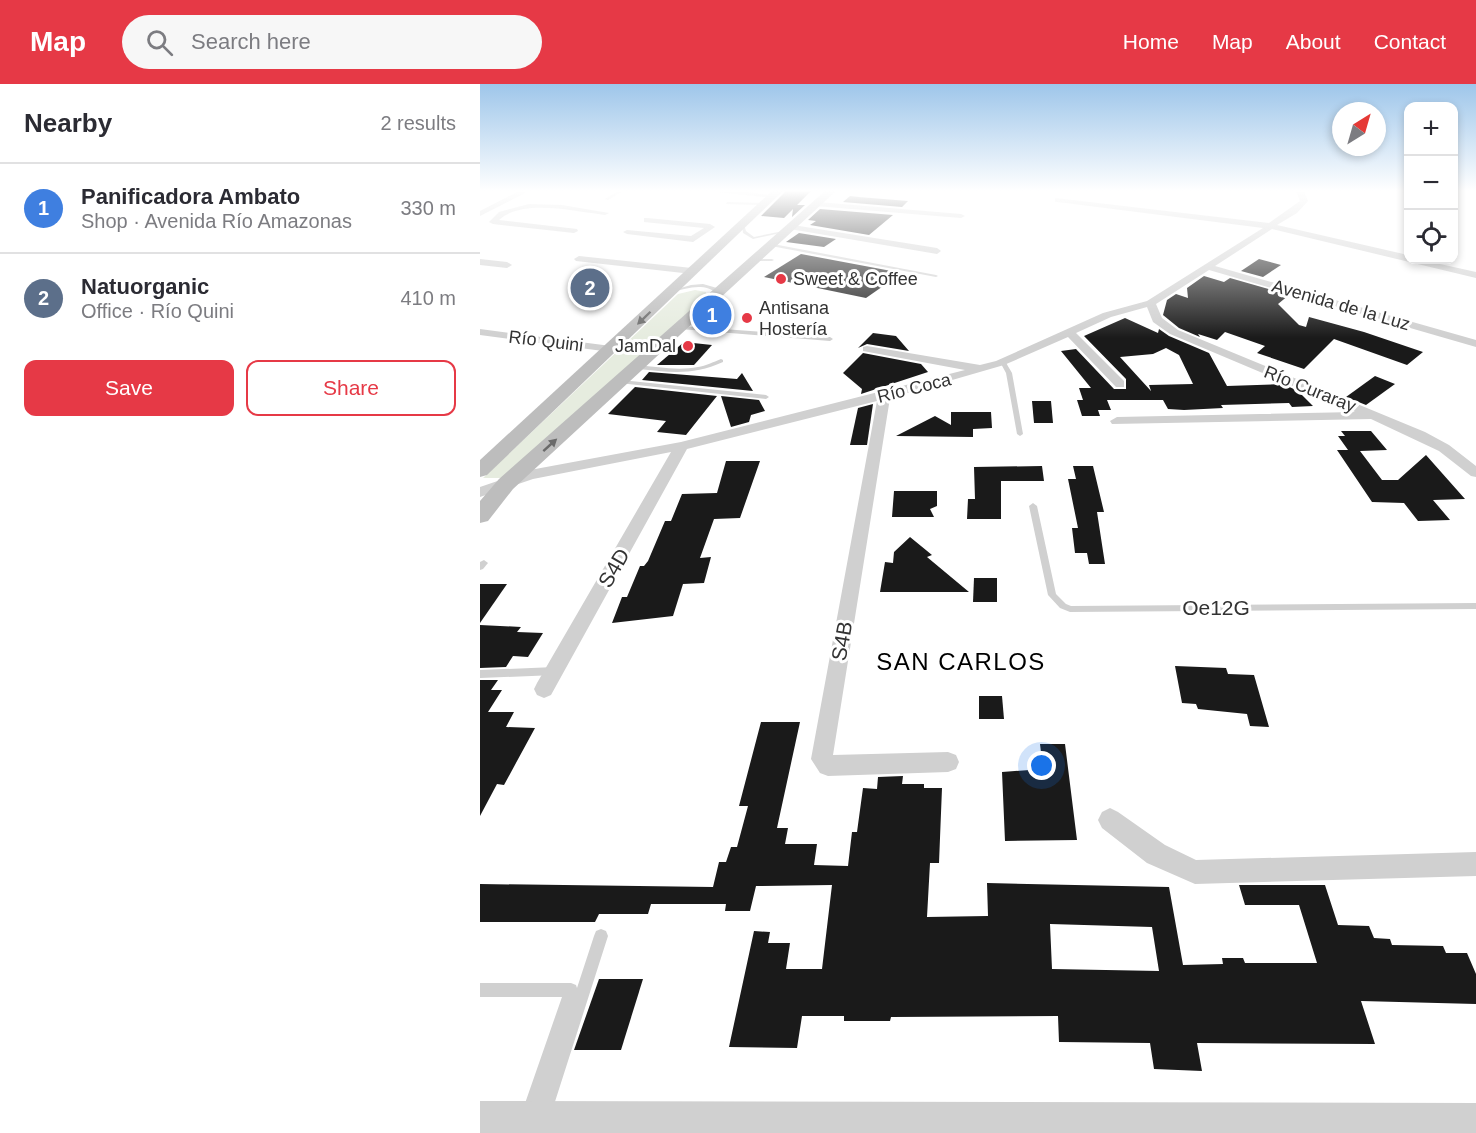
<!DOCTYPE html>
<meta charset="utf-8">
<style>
:root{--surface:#fff;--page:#f7f7f7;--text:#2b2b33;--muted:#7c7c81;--line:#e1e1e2;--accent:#e63946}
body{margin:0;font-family:Arial,sans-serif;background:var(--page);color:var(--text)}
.controls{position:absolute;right:18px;top:18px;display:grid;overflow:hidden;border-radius:12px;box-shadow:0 3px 9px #0003}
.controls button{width:54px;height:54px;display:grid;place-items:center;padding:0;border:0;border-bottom:2px solid var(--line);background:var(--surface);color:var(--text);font:30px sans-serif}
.compass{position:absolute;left:852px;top:18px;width:54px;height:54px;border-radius:50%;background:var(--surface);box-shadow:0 3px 9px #0003;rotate:37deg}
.you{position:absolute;left:562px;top:682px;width:21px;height:21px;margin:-15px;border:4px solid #fff;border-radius:50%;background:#1a73e8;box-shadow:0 0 0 9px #1a73e833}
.badge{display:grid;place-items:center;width:39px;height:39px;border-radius:50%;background:var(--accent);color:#fff;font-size:20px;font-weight:700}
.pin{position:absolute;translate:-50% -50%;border:3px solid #fff;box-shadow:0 2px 6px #0006}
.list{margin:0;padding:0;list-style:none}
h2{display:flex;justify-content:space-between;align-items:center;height:78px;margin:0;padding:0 24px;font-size:26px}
h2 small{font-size:20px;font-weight:400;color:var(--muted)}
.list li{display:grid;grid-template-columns:39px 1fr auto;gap:18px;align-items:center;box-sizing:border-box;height:90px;padding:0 24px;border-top:2px solid var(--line)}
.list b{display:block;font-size:22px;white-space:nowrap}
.list p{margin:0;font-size:20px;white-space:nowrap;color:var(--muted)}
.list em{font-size:20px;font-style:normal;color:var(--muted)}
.actions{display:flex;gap:12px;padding:18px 24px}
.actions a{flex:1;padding:14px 0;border:2px solid var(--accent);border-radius:12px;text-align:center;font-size:21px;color:var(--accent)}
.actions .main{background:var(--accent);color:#fff}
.icon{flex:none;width:33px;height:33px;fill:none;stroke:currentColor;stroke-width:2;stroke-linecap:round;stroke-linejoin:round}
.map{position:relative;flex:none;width:996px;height:1049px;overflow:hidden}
header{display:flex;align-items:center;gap:36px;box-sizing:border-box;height:84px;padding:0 30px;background:var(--accent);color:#fff}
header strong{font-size:28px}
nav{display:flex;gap:33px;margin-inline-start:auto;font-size:21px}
.search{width:420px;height:54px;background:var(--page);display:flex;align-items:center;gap:15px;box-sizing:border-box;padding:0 21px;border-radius:33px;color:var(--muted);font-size:22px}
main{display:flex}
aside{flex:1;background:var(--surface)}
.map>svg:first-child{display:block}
</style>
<header>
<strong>Map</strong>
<div class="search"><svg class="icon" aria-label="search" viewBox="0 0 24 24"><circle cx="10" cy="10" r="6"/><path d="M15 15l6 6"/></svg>Search here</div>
<nav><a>Home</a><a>Map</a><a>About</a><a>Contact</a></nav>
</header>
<main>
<aside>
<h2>Nearby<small>2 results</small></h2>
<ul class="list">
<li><span class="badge" style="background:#3f7fe0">1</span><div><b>Panificadora Ambato</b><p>Shop · Avenida Río Amazonas</p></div><em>330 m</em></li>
<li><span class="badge" style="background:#5c6f8a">2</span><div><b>Natuorganic</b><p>Office · Río Quini</p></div><em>410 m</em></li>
</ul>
<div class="actions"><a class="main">Save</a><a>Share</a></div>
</aside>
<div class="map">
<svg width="996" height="1049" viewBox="0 0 996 1049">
<rect width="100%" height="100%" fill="#fff"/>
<path fill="#e6ecdf" d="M215,206l11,2v5l-202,181h-21l195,-184z"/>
<g fill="#1a1a1a" fill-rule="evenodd">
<path d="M306,107h25l-14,14h8l-13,12 1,-8 -9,9 -23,-2z"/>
<path d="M370,112l9,1 49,4 -6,6 -59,-5z"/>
<path d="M340,125l73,6 -24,20 -59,-10 6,-4 -8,-1z"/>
<path d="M319,149l37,6 -12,8 -38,-5z"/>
<path d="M321,170l101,19 -36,25 -102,-21z"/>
<path d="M779,175l22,6 -18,12 -22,-6z"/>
<path d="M724,192l20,6 6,-4 59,17 -11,9 21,21 7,2 3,-10 55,15 59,20 -16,13 -73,-26 -30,30 -47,-16 8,-7 -40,-14 -8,8 -19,-6 2,3 -21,-9 -16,-13 4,-15 9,-6 12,4 -1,-10z"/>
<path d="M645,234l33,15 1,-4 10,7 40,17 18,33 56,-2 15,7 15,15 -21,1 -3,-4 -68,2 2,3 -39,2 -16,-1 -5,-9h-56l4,10h-13l2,6h-18l-5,-16h6l-4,-12h12l-30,-37 15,-2 38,40h12v-10l-42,-43zM686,264l13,7 14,29 -44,1 2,6 -31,-34 33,-3z"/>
<path d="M393,249l23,3 13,15 -42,-7 -9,4z"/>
<path d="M204,258l28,3 -18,20h-37z"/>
<path d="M383,269l58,11 7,8 -67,22 1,-5 -19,-16z"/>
<path d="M169,288l88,7 5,-6 11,18 -111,-11z"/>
<path d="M895,292l20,8 -29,21 -20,-8z"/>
<path d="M155,303l82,9 -31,39 -29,-3 9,-11 -58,-7z"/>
<path d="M241,312l38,4 6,11 -14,4 -2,7 -18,5z"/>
<path d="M552,317h19l2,22h-19z"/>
<path d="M393,320l-6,41h-17l8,-37z"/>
<path d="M471,328h40l1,16 -19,1v8l-77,-1 39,-20 16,9z"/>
<path d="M861,347h30l16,19 -27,1 22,29h16l28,-25 39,44 -32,1 17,20 -32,1 -14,-18 -32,-1 -35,-52h11l-10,-14h7z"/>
<path d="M246,377h34l-20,57 -26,1 -14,39 11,-1 -7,26 -21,1 -10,32 -61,7 10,-26h5l13,-31h4l4,-5 17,-40h6l11,-27 35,-1z"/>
<path d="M562,382l2,15h-43v38h-34l1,-20h7l-1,-32z"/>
<path d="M593,382h20l11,46h-7l8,52h-16l-2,-11h-12l-3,-25h6l-10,-49h8z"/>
<path d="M414,407h43v15l-7,3 4,8h-42z"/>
<path d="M430,453l22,18 -5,2 42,35h-89l5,-30 8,1 1,-11z"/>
<path d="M494,494h23v24h-24z"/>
<path d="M0,500h27l-27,39z"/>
<path d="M0,541l41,2 -4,5 26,1 -15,24 -15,-1 -7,11 -26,1z"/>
<path d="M695,582l51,2 2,6 26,1 15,52 -19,-1 -3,-12 -49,-5 -2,-5 -14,-1z"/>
<path d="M0,596h18l-7,10h11l-14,22h26l-8,15 29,1 -31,57 -7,-1 -17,32z"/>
<path d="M499,612h23l2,23h-25z"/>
<path d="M281,638h39l-23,106h11l-3,16h32l-3,21 34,1 4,-34h5l6,-44 14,1 1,-12 25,-1 -1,8h22v4h18l-3,75h-9l-3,54 61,-1 -1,-33 182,4 14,78 40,-1 -1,-6h21l2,5h72l-18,-58h-54l-6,-20h86l13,40 31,1 5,12 16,1 2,6 51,1 3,7h21l9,21v30l-115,-3 14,43 -178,-1 5,28 -48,-2 -4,-26 -91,-1 -1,-26 -167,1 -1,4h-46v-5h-42l-5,32 -68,-1 25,-116 16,1 -2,11h22l-4,26h36l10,-84 -76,1 -6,25h-25l1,-7h-75l-3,10h-49l-4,8h-115v-38l233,3 6,-25h7l5,-15h6l11,-41h-9zM570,840l102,3 7,44 -107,-2z"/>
<path d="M560,660h25l12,96 -72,1 -3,-69 41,-3z"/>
<path d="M119,895h44l-22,71h-47z"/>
</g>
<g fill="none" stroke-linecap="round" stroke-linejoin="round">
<g fill="#d0d0d0" fill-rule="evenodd">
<path d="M138,107h5l-15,9 -3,-1z"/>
<path d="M247,118l38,1 2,1 -2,1 -39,-1z"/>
<path d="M262,140h2l2,7 8,6 34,-7 2,1 -37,8 -10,-6z"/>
<path d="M293,160l163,31 2,1 -2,1 -165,-31z"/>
<path d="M276,175h16l2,1 -2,1h-18z"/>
<path d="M223,200l14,4 5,5 -4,1c-14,-12 -30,-6 -46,-2l-2,-1 21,-6z"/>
<path d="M202,242l148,11 3,2 -3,2 -150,-12 -1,-1z"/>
<path d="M241,275l2,1v2c-30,14 -54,10 -85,7l-3,-2 3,-2c20,2 40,6 60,2 8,-1 15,-5 23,-8z"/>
<path d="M523,276l2,1 7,12 11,61 -3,2 -3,-2 -11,-61 -6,-11z"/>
<path d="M141,296l145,15 3,2 -3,2 -147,-16 -1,-1z"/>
<path d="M553,419l4,3 19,88 10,10 5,2 405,-3v6l-406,3 -10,-4 -12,-13 -19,-89z"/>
<path d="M4,476l4,3 -5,6 -3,1v-8z"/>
<path d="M75,583l3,1 2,3 -2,3 -3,1 -75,3v-8z"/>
<path d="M121,845l5,2 2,5 -56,175 -3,5 -5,3 -5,-3 -2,-3 -2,4 -5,3 -5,-3 -3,-5 40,-115h-82v-14h91l5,2 1,3 17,-52 2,-5z"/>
</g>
<g fill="#d0d0d0" fill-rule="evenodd">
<path d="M39,107h10l-49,25v-5z"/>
<path d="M227,107h32l39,5 -4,2z"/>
<path d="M816,107h8l4,10 -11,12 -20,12 131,30v5h14l54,12v6l-204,-49 -57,37 261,74v7l-267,-77 -53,34 6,14 16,12 247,102 24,13 27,21v11l-5,-1 -32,-25 -68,-32 -259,5 -2,-3 7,-4 238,-5 -185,-78 -17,-12 -6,-15 -36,10 -35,16 48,48v6h-8l-48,-50 -64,28 -114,33 -57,357 115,-3 8,3 3,7 -3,7 -8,3 -120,4 -8,-3 -9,-14 66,-358 -190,48 -136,246 -7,3 -7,-3 -3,-6 3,-6 134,-231 -138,27 -53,18v-10l50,-17 151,-28 284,-72 -102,-19v-4l4,-1 113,19 16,-4 107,-48 44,-12 116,-73 -205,-26h-3v-4l214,25 31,-22z"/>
<path d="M921,107h7v5z"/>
<path d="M338,118l143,12 4,2 -4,2 -146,-12v-4z"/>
<path d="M49,120l33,1 47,8 -4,2c-28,-3 -83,-17 -106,5l78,9 1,2 -4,2 -81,-9 -4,-2 10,-10z"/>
<path d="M167,134l63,6 5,3 -22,15 -66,-8 -4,-2 4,-2 64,6 13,-8 -60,-6v-4z"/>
<path d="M313,141l144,23 4,3 -4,3 -147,-25 -1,-2z"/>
<path d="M99,172l113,12 5,3 -5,3 -116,-13 -2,-2z"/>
<path d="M0,175l27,3 5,3 -5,3 -27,-3z"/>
<path d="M0,245l131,17 6,3 -6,3 -131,-17z"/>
<path d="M630,724l8,4 47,33 31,15 280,-8v24l-281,8 -48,-21 -45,-35 -4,-8 4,-8z"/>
<path d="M0,1017l996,2v30h-996z"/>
</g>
<g fill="#bdbdbd" fill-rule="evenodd">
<path d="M292,107h11l-296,284 -7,2v-17z"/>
<path d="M345,107h11l-323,298 -25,32 -8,2v-22l19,-22z"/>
</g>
</g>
<defs><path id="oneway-solid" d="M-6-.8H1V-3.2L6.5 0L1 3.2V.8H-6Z" transform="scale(1.5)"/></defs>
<g fill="#6a6a6a">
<use href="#oneway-solid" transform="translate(164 234) rotate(136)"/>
<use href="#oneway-solid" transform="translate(70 361) rotate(-42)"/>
</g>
<linearGradient id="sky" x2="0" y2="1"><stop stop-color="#9ec6ea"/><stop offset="0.42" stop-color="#fff"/><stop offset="1" stop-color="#fff" stop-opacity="0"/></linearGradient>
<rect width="996" height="254" fill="url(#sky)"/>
<g fill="#e63946" stroke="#fff" stroke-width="2">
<circle cx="301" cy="195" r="6"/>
<circle cx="267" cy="234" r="6"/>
<circle cx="208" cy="262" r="6"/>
</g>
<g text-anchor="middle" stroke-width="6" stroke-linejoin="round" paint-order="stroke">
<g font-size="18" fill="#333" stroke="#fff" text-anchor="start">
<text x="313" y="201">Sweet &amp; Coffee</text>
<text x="279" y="230">Antisana<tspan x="279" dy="21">Hostería</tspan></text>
<text x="196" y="268" text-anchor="end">JamDal</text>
</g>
<g font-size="18" fill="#333" stroke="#fff">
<text transform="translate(861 221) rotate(16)" y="6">Avenida de la Luz</text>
<text transform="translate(66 257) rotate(7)" y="6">Río Quini</text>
<text transform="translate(434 304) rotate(-14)" y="6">Río Coca</text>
<text transform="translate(830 305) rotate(22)" y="6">Río Curaray</text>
</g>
<g font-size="21" fill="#333" stroke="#fff">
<text transform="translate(134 484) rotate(-60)" y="7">S4D</text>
<text x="736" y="531">Oe12G</text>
<text transform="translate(362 557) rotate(-80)" y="7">S4B</text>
</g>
<g font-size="24" letter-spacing="1.5" fill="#000" stroke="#fff">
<text x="481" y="586">SAN CARLOS</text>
</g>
</g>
</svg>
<div class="controls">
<button>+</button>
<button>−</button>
<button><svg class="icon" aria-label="locate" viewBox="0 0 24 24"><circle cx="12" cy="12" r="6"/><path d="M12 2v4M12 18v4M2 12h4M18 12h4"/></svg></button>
</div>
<svg class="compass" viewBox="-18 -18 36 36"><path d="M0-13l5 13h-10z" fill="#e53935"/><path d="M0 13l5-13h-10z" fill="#7c7c81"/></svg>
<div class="you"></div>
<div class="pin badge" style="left:232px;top:231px;background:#3f7fe0">1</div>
<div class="pin badge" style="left:110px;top:204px;background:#5c6f8a">2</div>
</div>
</main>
